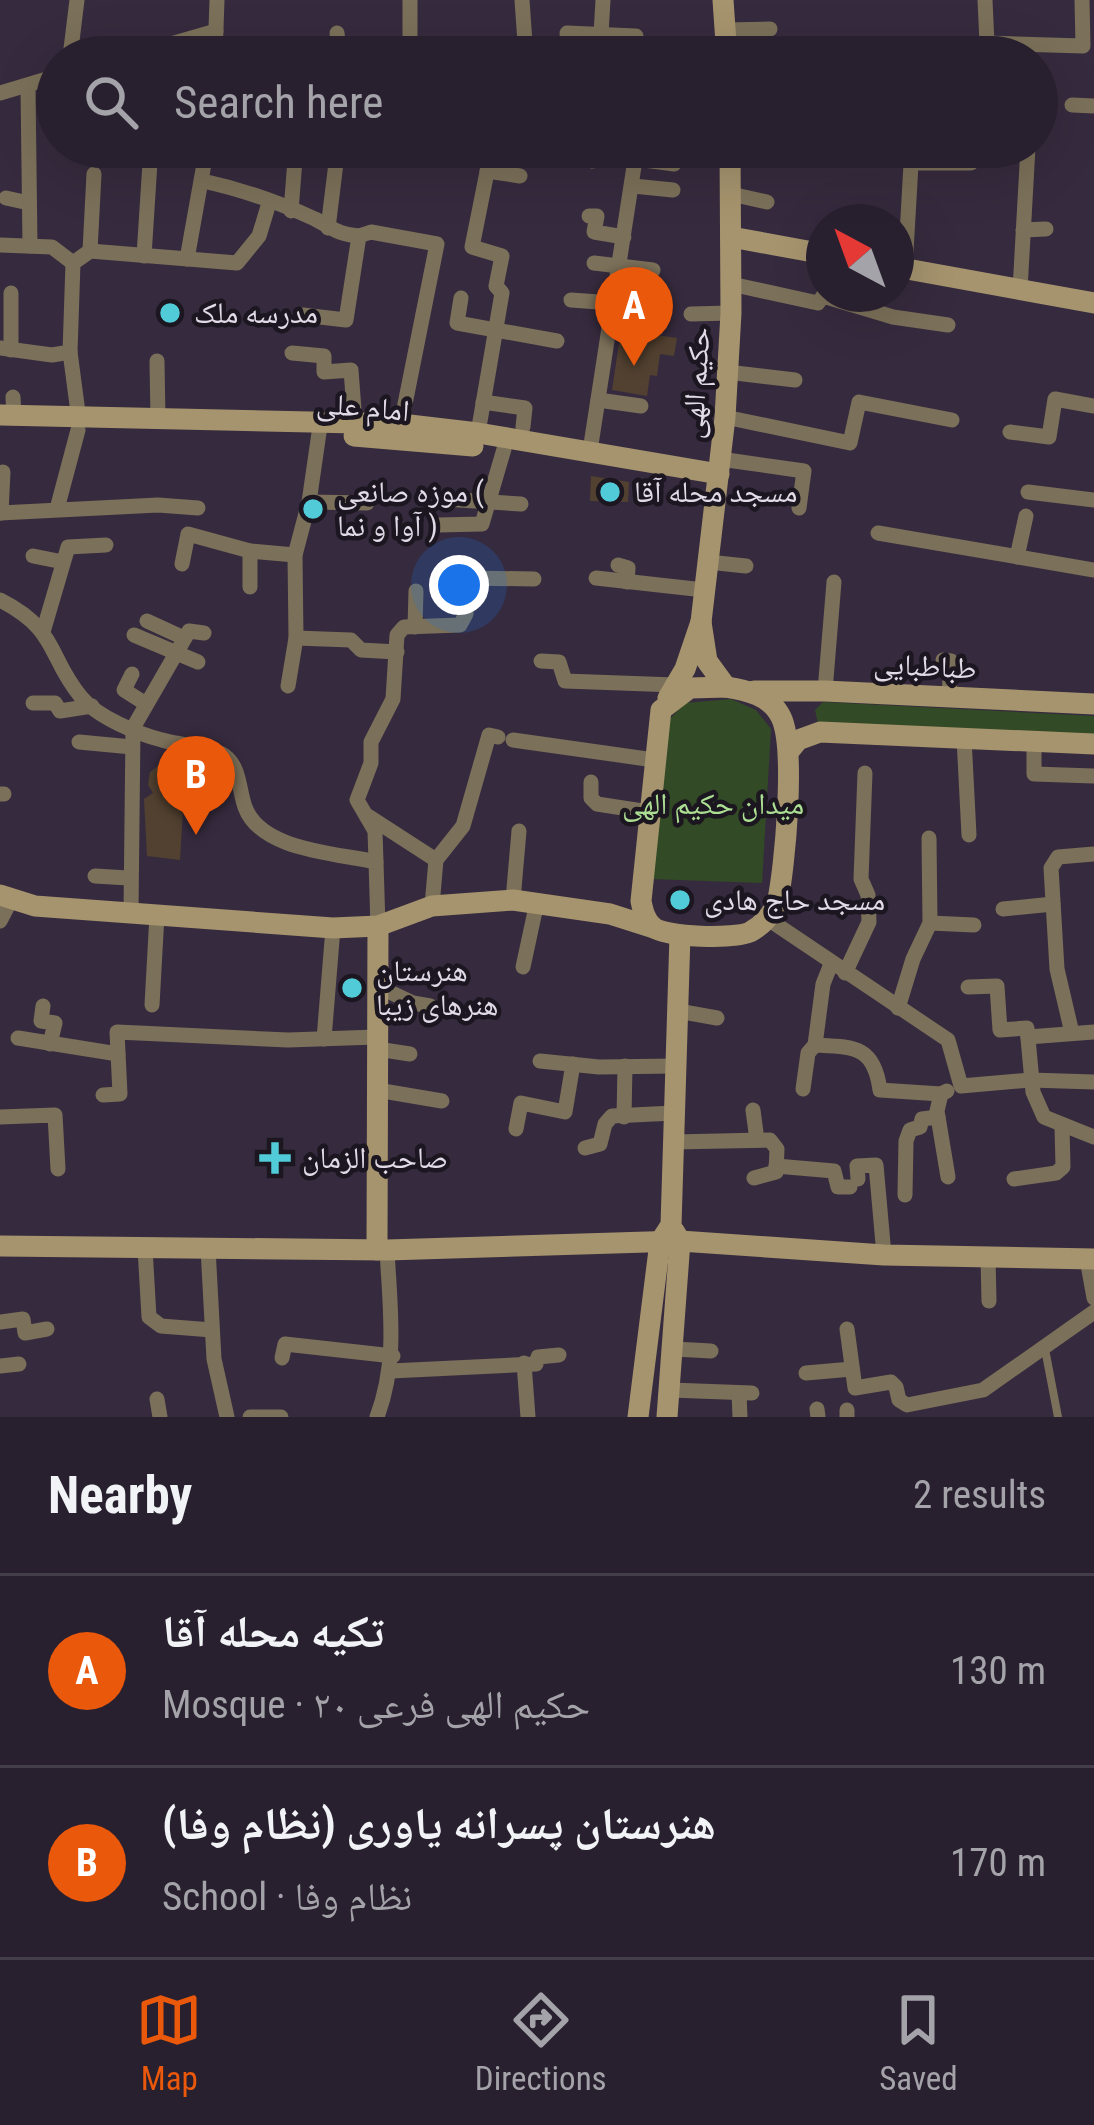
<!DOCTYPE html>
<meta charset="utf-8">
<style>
:root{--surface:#28202e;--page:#302836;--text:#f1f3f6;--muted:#a5a3aa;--line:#443e4a;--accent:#ea580c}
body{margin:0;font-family:"Roboto Condensed","Noto Naskh Arabic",sans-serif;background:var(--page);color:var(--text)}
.compass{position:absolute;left:806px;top:204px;width:108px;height:108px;border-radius:50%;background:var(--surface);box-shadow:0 12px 48px #0002;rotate:319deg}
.you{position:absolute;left:459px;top:585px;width:42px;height:42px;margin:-30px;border:9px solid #fff;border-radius:50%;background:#1a73e8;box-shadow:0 0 0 18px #1a73e833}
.badge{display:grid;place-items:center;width:78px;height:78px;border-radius:50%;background:var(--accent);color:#fff;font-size:39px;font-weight:700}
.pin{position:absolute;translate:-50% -99px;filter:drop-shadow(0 3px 6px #0008)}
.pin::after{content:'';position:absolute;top:63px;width:42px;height:36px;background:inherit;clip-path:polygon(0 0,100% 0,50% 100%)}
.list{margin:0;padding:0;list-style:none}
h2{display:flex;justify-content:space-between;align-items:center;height:156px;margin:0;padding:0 48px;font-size:51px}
h2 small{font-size:39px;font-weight:400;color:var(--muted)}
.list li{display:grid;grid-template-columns:78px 1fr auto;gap:36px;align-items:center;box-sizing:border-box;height:192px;padding:0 48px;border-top:3px solid var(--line)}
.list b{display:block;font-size:45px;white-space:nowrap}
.list p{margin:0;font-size:39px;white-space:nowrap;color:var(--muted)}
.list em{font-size:39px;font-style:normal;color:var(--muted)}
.icon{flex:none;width:66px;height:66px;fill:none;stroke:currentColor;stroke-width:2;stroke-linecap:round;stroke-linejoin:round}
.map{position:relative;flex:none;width:1094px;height:1417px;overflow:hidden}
.search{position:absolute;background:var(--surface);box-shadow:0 12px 48px #0002;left:36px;right:36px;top:36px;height:132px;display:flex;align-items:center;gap:30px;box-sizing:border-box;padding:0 42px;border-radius:66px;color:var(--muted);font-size:45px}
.sheet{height:540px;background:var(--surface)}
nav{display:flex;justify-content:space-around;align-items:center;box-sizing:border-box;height:168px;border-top:3px solid var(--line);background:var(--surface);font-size:33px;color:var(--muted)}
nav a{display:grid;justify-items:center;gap:6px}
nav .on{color:var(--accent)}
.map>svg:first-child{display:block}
</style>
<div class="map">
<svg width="1094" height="1417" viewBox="0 0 1094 1417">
<rect width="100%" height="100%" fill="#362b3e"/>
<g fill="#324a25">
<path d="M731,699l25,11 15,19 -9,154 -111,-4 14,-155 20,-21z"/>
<path d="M823,702l271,14v20l-276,-12 -3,-14z"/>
</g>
<g fill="#524130">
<path d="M621,330l56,8 -3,18 -14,-2 -3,22 -7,-1 -3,21 -35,-6z"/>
<path d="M591,476l38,6 -1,20 -38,-1z"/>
<path d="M162,763l21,7 1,-7 25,2 -4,36 -14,-1 -8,9 -3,51 -33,-4 -3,-57 9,-6 -5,-8 2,-13z"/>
</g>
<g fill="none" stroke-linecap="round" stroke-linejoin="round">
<path stroke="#7b7059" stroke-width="8" d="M1045,1349l13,68"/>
<g stroke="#7b7059" stroke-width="15">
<path d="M522,0l4,57"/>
<path d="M985,0l2,43 96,3 -1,-46"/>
<path d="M725,30l45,-1"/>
<path d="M337,33l3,24"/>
<path d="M601,34l2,-34"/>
<path d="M568,44l-1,-11 69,3 1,21"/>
<path d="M150,50l66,-19"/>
<path d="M70,57l7,-57"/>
<path d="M215,57l2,-57"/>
<path d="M410,57v-57"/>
<path d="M28,88l2,158"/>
<path d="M0,93l57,-17"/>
<path d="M1072,105l22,1"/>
<path d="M775,147v6l26,2"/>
<path d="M592,161l1,-8 81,11"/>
<path d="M911,163h60"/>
<path d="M487,171l33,5"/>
<path d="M203,181c37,8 77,22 112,38 17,9 24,16 44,17"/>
<path d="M633,186l40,4"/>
<path d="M731,194l36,8"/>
<path d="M6,198l23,5"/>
<path d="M291,211l5,-64"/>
<path d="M589,216h8l-3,16 30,5"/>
<path d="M328,228l10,-81"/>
<path d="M1023,230l23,-1"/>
<path d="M0,245l52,2 21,16"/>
<path d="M90,251l4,-77"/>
<path d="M144,256l7,-109"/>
<path d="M187,259l20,-112"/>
<path d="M594,263l59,7"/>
<path d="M905,269l7,-122"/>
<path d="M731,284l87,19 5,-7 70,21 55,8"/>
<path d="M1020,290l8,-143"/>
<path d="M461,298l-4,25 100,18"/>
<path d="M571,300l42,3"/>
<path d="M691,314l40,-1"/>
<path d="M303,315l43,5 13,-84 12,-4 66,12 -36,180"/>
<path d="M0,348l52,7 18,-3 3,-89 17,-12 147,12 22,-27 10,-33"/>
<path d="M11,350v-57"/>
<path d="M70,352l9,68"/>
<path d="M292,353l32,3v16l27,-2 4,53"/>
<path d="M157,361l1,59"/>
<path d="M727,372l68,8"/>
<path d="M13,397l1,19"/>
<path d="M598,400l43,6"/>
<path d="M483,402l42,6 -2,19"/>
<path d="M725,417l125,26 9,-41 93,18"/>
<path d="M1010,432l39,5 6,-38 39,7"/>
<path d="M478,433l24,-140 -6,-7 6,-30 -30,-9 20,-100"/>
<path d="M590,451l47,-304"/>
<path d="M720,459l84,12 -5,37"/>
<path d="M1028,492l66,8"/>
<path d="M444,499l77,5"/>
<path d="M309,502l58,1"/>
<path d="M57,509l21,-79"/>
<path d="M0,513l158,-8 40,3"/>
<path d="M1,513l2,-41"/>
<path d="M438,525l44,-1 22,-75"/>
<path d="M878,533l216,37"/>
<path d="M33,556l30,6"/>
<path d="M1017,557l9,-41"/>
<path d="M708,562l38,4"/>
<path d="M182,564l6,-30 62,17 45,4"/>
<path d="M618,565l10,3 -1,14"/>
<path d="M596,578l108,12"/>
<path d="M250,587v-36"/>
<path d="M0,600c59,30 47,56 81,97 16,20 57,37 81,43 19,6 47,5 63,16 15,11 14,35 20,51 16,44 92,46 131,55l2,64"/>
<path d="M147,621l37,17"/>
<path d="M415,627l1,-36"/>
<path d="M43,632l25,-85 38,-2"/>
<path d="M134,635l64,27"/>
<path d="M296,638l55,2 10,10 36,2"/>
<path d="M943,660l8,1 -2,36"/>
<path d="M541,661l18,1 6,19 110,4"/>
<path d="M132,674l-8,16 22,14"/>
<path d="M288,686l8,-48 -1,-83 14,-53 10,-69"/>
<path d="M825,691l9,-109"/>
<path d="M33,703h22l5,8 32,-5"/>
<path d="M964,738l5,97"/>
<path d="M513,740l141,20"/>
<path d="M1034,741v33l59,2"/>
<path d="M79,742l53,5"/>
<path d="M591,782v16l6,6 52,8"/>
<path d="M0,794h4"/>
<path d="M368,816l68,44"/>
<path d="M376,862l-1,-31 -18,-31 14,-37v-21l22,-43 4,-64 7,-8 56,-2 6,-11 1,-36 67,1"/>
<path d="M95,876l33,2"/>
<path d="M513,900l6,-69"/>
<path d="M432,906l4,-46 27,-34 26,-91 9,2"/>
<path d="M1003,909l50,-5"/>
<path d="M131,913l2,-185 56,-97 15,2"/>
<path d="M768,919l180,121 13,46 69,-6 64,2"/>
<path d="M0,921l12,-23"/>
<path d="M930,923l44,2"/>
<path d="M523,967l14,-65"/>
<path d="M845,973l24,-51 -1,-27 -7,-16 4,-106"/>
<path d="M377,986l36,17 17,3"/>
<path d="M968,987l29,-1 3,44 27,-2 6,64 11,25 50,20"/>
<path d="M152,1005l5,-90"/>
<path d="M43,1006l-2,15 14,2 -5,21"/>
<path d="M898,1008l15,-49 17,-36 -1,-85"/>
<path d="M678,1011l39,7"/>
<path d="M1072,1033l-15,-64 -6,-101 7,-11 36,-3"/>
<path d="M1028,1037l66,-5"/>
<path d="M18,1038l100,16"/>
<path d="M324,1039l9,-111"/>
<path d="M815,1045l8,-61 8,-20"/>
<path d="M377,1049l33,5"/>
<path d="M540,1061l59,6 77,-1"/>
<path d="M803,1089l5,-36 7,-8c40,2 59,1 65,45l61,4"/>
<path d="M377,1090l65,11"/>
<path d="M947,1091l-6,3 -4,17 11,66"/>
<path d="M103,1095l17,-1 -3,-62 171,8 89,-3"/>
<path d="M753,1110l4,30"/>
<path d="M0,1117l55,-2 3,54"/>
<path d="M624,1117l1,-51"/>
<path d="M516,1129l5,-26 44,9 8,-48"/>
<path d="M673,1142l97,-2 7,9 -1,23 -22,6"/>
<path d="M585,1148l15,-4 5,-20 7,-8 62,-3"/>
<path d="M776,1166l58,5 4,16h12"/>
<path d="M858,1179l-1,-13 19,-1 8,90"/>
<path d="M1014,1179l42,-6 7,-6 -1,-41"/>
<path d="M905,1195l1,-54 4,-11 10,-3 2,-8 16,-2"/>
<path d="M145,1248l4,69 12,9 51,4"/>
<path d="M208,1248l6,111 13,58"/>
<path d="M988,1257l1,44"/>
<path d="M1087,1259l7,39"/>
<path d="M0,1322l23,-3 2,14 22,-4"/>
<path d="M847,1329l8,59 36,-6 5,5 3,13 8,5 76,-15 111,-78"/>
<path d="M674,1349l37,2"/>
<path d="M282,1358l3,-14 108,12"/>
<path d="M524,1363l4,54"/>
<path d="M0,1366l19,-2"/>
<path d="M391,1371l145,-7 2,-7 21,-2"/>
<path d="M806,1373l46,-4"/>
<path d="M670,1390l82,3"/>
<path d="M739,1393l1,24"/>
<path d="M157,1399l3,18"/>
<path d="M817,1409l1,8"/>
<path d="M847,1410v7"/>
<path d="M250,1417h31"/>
<path d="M377,1417c21,-56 13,-108 10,-167"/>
</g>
<g stroke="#a6946e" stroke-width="21">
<path d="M723,0l4,57"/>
<path d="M731,237l93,17"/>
<path d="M896,267l198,36"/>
<path d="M0,415l401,9 77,9 241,41"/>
<path d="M354,436l119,10"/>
<path d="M701,622l24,-205 6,-104 -1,-166"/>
<path d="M726,687c21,3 45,9 55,30 15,30 4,152 -4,187 -7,12 -14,21 -27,28 -16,7 -83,6 -97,-5 -8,-7 -10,-16 -12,-26l20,-191 29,-22z"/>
<path d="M754,691h71l269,13"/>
<path d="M668,698l17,-29 16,-47 6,39 19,26"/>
<path d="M789,751l9,-11 22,-8 274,12"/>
<path d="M0,895l35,11 298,22 45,-2 54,-20 81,-6 97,14 44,14"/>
<path d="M0,1246l387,4 293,-9 204,14 210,4"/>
<path d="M377,1250l1,-324"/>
<path d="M638,1417l22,-175 11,-17 9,-290"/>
<path d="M667,1417l13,-176 -6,-10"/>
</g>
</g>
<g fill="#52cbd9" stroke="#1b161f" stroke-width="4.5">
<circle cx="170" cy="313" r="12"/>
<circle cx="610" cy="492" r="12"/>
<circle cx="313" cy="509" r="12"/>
<circle cx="680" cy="900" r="12"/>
<circle cx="352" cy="988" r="12"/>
<path d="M269 1140h12v12h12v12h-12v12h-12v-12h-12v-12h12z"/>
</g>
<g text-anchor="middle" stroke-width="9" stroke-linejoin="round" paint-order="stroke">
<g font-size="30" fill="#e2dbe7" stroke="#1b161f" text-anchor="start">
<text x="194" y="323">مدرسه ملک</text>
<text x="337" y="502">موزه صانعی (<tspan x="337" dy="34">آوا و نما )</tspan></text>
<text x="634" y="502">مسجد محله آقا</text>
<text x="704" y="910">مسجد حاج هادی</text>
<text x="376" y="981">هنرستان<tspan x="376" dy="34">هنرهای زیبا</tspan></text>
<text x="302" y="1168">صاحب الزمان</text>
</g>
<g font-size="30" fill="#e2dbe7" stroke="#1b161f">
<text transform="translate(696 383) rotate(-86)" y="10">حکیم الهی</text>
<text transform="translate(363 407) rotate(5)" y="10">امام علی</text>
<text transform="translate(925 666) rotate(3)" y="10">طباطبایی</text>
</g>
<g font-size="30" fill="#acdf94" stroke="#1b161f">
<text x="713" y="814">میدان حکیم الهی</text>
</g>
</g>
</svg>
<svg class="compass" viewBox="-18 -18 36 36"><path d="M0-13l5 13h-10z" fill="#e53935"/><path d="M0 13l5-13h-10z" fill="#a5a3aa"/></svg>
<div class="you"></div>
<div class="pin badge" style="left:634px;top:366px">A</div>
<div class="pin badge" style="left:196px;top:835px">B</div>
<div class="search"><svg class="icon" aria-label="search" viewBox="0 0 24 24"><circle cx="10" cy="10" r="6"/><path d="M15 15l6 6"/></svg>Search here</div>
</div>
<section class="sheet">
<h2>Nearby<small>2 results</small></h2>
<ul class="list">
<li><span class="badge">A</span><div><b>تکیه محله آقا</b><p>Mosque · حکیم الهی فرعی ۲۰</p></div><em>130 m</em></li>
<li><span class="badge">B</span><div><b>هنرستان پسرانه یاوری (نظام وفا)</b><p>School · نظام وفا</p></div><em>170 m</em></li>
</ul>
</section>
<nav>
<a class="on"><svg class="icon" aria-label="map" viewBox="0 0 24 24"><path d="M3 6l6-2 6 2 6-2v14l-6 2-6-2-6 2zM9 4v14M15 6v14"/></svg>Map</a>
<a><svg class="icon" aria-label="directions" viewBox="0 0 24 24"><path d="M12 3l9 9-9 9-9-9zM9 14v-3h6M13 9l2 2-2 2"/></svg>Directions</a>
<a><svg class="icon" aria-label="saved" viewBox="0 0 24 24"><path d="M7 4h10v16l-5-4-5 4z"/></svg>Saved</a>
</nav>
